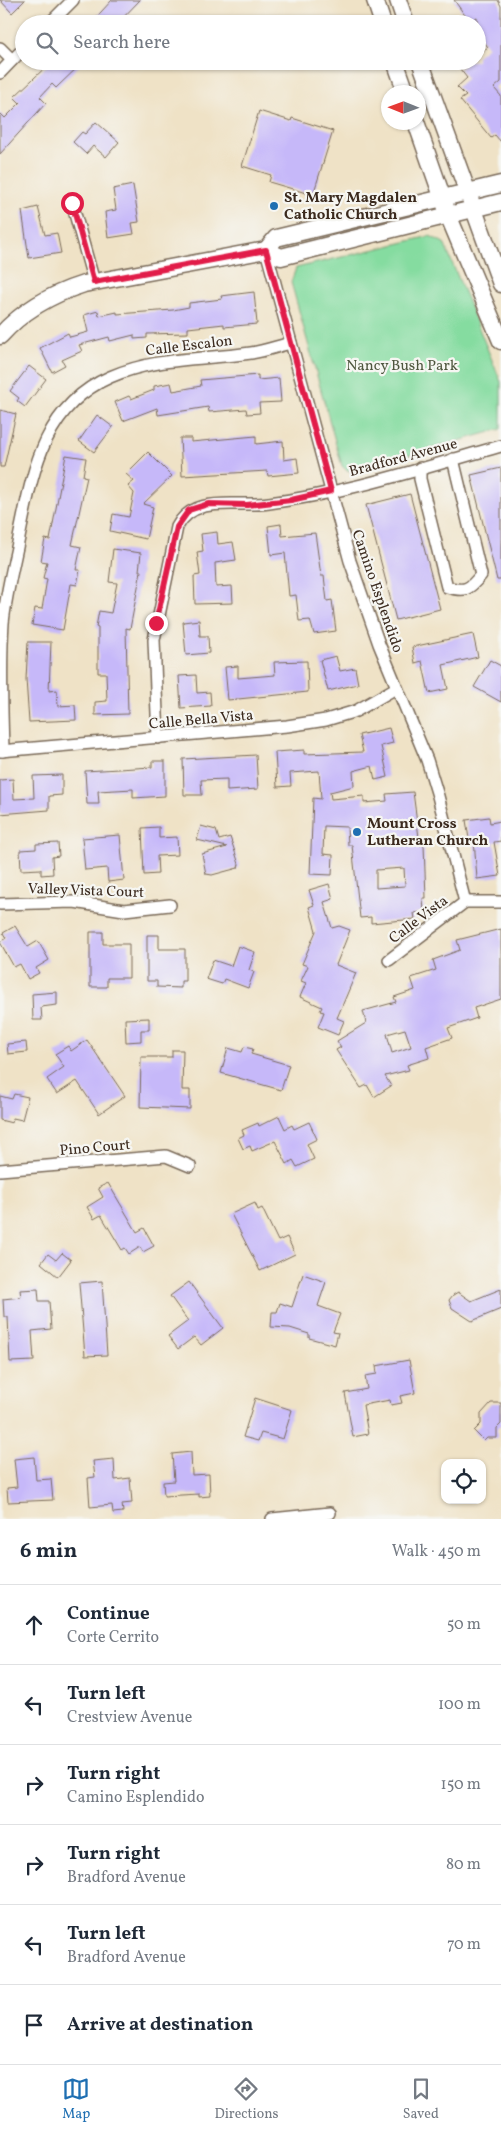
<!DOCTYPE html>
<meta charset="utf-8">
<style>
:root{--surface:#fff;--page:#f6f6f7;--text:#1f2937;--muted:#747a83;--line:#e0e1e3;--accent:#1f6fb2}
body{margin:0;font-family:Vollkorn,serif;background:var(--page);color:var(--text)}
.controls{position:absolute;right:15px;bottom:15px;display:grid;overflow:hidden;border-radius:10px;box-shadow:0 1px 4px #0004}
.controls button{width:45px;height:45px;display:grid;place-items:center;padding:0;border:0;border-bottom:1px solid var(--line);background:var(--surface);color:var(--text);font:25px sans-serif}
.compass{position:absolute;left:381px;top:85px;width:45px;height:45px;border-radius:50%;background:var(--surface);box-shadow:0 1px 4px #0004;rotate:271deg}
.stop{position:absolute;width:15px;height:15px;margin:-11px;border:4px solid #e11d48;border-radius:50%;background:#fff}
.stop.end{background:#e11d48;border-color:#fff;box-shadow:0 1px 5px #0008}
.list{margin:0;padding:0;list-style:none}
h2{display:flex;justify-content:space-between;align-items:center;height:65px;margin:0;padding:0 20px;font-size:21px}
h2 small{font-size:16px;font-weight:400;color:var(--muted)}
.list li{display:grid;grid-template-columns:32px 1fr auto;gap:15px;align-items:center;box-sizing:border-box;height:80px;padding:0 20px;border-top:1px solid var(--line)}
.list b{display:block;font-size:19px;white-space:nowrap}
.list p{margin:0;font-size:16px;white-space:nowrap;color:var(--muted)}
.list em{font-size:16px;font-style:normal;color:var(--muted)}
.icon{flex:none;width:28px;height:28px;fill:none;stroke:currentColor;stroke-width:2;stroke-linecap:round;stroke-linejoin:round}
.map{position:relative;flex:none;width:501px;height:1519px;overflow:hidden}
.search{position:absolute;background:var(--surface);box-shadow:0 1px 4px #0004;left:15px;right:15px;top:15px;height:55px;display:flex;align-items:center;gap:12px;box-sizing:border-box;padding:0 18px;border-radius:28px;color:var(--muted);font-size:19px}
.sheet{height:545px;background:var(--surface)}
nav{display:flex;justify-content:space-around;align-items:center;box-sizing:border-box;height:70px;border-top:1px solid var(--line);background:var(--surface);font-size:14px;color:var(--muted)}
nav a{display:grid;justify-items:center;gap:2px}
nav .on{color:var(--accent)}
.map>svg:first-child{display:block}
</style>
<div class="map">
<svg width="501" height="1519" viewBox="0 0 501 1519">
<rect width="100%" height="100%" fill="#f6f6f2"/>
<filter id="ink" filterUnits="userSpaceOnUse"><feTurbulence type="fractalNoise" baseFrequency=".02" numOctaves="2"/><feDisplacementMap in="SourceGraphic" scale="10" xChannelSelector="R" yChannelSelector="G"/><feConvolveMatrix kernelMatrix="1 2 1 2 8 2 1 2 1" color-interpolation-filters="sRGB"/></filter>
<filter id="wash" filterUnits="userSpaceOnUse"><feTurbulence type="fractalNoise" baseFrequency=".0096" numOctaves="4" result="noise"/><feDisplacementMap in="SourceGraphic" scale="20" xChannelSelector="R" yChannelSelector="G"/><feGaussianBlur stdDeviation="1.12" result="paint"/><feColorMatrix in="noise" values="0 0 0 0 0 0 0 0 0 0 0 0 0 0 0 0 0 1.4 0 .05"/><feComposite in="paint" operator="in"/></filter>
<g filter="url(#wash)">
<rect width="100%" height="100%" fill="#efe2c6"/>
<path fill="#85dca0" stroke="#60835f" d="M430,236l14,7 57,139v47l-149,42 -6,-1 -4,-4 -51,-184 5,-14 4,-1z"/>
<g id="blocks">
<g fill="#c6b8f9" fill-rule="evenodd">
<path d="M0,0h25l-13,13z"/>
<path d="M112,0h28l-23,24h-27z"/>
<path d="M454,0h44l3,6v76l-7,6 7,8v46l-6,-7 -4,3 -31,-38 6,-4 -9,-9 10,-9 -7,-9 9,-8h8v-5l11,-9 -11,-14v-16l-8,4z"/>
<path d="M52,61h32l-28,27 -4,-4 -12,13 6,6 -46,51v-41l5,5 15,-15 -6,-6z"/>
<path d="M259,111l32,10 1,-3 41,13 -20,64 -44,-13 2,-7 -29,-9z"/>
<path d="M96,122l23,20 -13,15 -13,-11 -7,8 -13,-12 9,-10 3,2z"/>
<path d="M133,185l6,37 -7,1 2,11 -26,4 -3,-26 11,-2 -3,-21z"/>
<path d="M38,207l7,28 12,-2 4,20 -32,5 -7,-47z"/>
<path d="M254,292l3,32 -33,3v-3l-36,4v5l-41,1v4l-13,1v-4l-24,6 -1,-4 -30,8 3,6 -20,9 3,5 -13,7 -12,-24 28,-15 2,4 18,-5 -4,-17 14,-4 1,5 18,-4v2l56,-4 16,-3v-4l33,-4 -1,-3z"/>
<path d="M29,366l17,13 -21,28 -8,-6 2,-3 -9,-7z"/>
<path d="M258,375v5l21,-2 2,24 -22,1 1,10 -13,1 -1,-5 -37,3 -1,-5 -50,8 -1,-7 -34,13 -8,-19 14,-6 2,3 23,-9v-4l17,-3 2,8 28,-5 -1,-6z"/>
<path d="M0,410l16,4 -12,53h-4z"/>
<path d="M97,415l16,12 -19,25 -15,-11z"/>
<path d="M256,436v8l27,-3 1,19 13,-2 2,15 -31,3 -1,-5 -85,5 -2,-38h11v4z"/>
<path d="M148,452l24,24 -29,28 10,3 -7,32 -36,-8 3,-17 16,3 5,-24 -6,-7 6,-5 -8,-7z"/>
<path d="M66,455l20,3 -3,18 4,1 -15,68 9,2 -5,23h4l-3,15 -6,-1 -8,46 -31,-5 3,-17 7,1 5,-30 -4,-1 4,-16 -6,-1 4,-22 5,1z"/>
<path d="M501,468v112h-4l-26,-105z"/>
<path d="M410,494l30,115 -44,11 -30,-115z"/>
<path d="M281,524l1,12 33,-3 6,43h3l3,25 5,-1 4,31 -22,3 -4,-14 -11,1 -3,-26 -7,1 -4,-43 -14,2 -3,-29z"/>
<path d="M217,532l1,12 15,-2 3,18 -21,3 1,24 16,-1 1,17 -38,1 -1,-28 6,-1 -3,-23 6,-1 -2,-17z"/>
<path d="M113,549l28,4 -2,18h2l-11,58 -4,-1 2,86 -33,1v-13l12,-1 -1,-28h-8v-45l-2,-1 3,-16 12,2 6,-30 -8,-1z"/>
<path d="M199,620l1,16h8l1,17 -23,2 -3,-33z"/>
<path d="M473,634l5,23 -35,8 5,24 -19,4 -7,-32 -7,2 -3,-16z"/>
<path d="M28,642h23l-2,49 8,-1 1,16 17,-1 1,15 -47,2 -3,-43z"/>
<path d="M336,656l4,15 15,-3 3,16 -30,7 -8,-31z"/>
<path d="M490,660l11,6v36l-27,-15z"/>
<path d="M307,661l1,31 -80,8 -3,-33 13,-1v12l37,-3 -1,-13z"/>
<path d="M196,675l1,18 13,-1 1,14 -30,2 -2,-32z"/>
<path d="M389,728l4,15 -12,3 7,31 -13,3 -3,-14 -19,5 1,15 -24,6 1,7 33,-3v7l23,-2 -1,-7 27,-2 7,53h4l2,53h-3l1,14 -10,1 1,6 -44,4v-6l-11,1 -8,-73h-4l-1,-18 -23,-1 -1,28 10,1 -1,20 -22,-1 3,-76 8,1 -2,-28 -29,2 1,13 -14,1 -2,-35 29,-2v4l59,-2 -4,-17zM404,868l1,18 -29,2v-18z"/>
<path d="M256,755l2,34 -31,2v-12l-26,1 1,15h-18l-1,-36z"/>
<path d="M152,761h13v35l-32,2v-9l-35,2 1,13h-12l-2,-33 67,-4z"/>
<path d="M62,775v20l-13,1v14l-49,4v-34l13,-1 1,20 20,-1 -1,-22z"/>
<path d="M489,817l1,6 11,-2v20l-7,1 6,34 -23,3 -3,-40h-5l-3,-19z"/>
<path d="M201,826l15,4 3,10 11,-3 9,27 -1,4 -26,7 -6,-1 -4,-20 25,-7 -30,-7z"/>
<path d="M159,827v11l18,-1 1,18 -21,1 1,18 -14,1 -2,-47z"/>
<path d="M120,835l4,45 -16,2 -1,-14 -22,2 -3,-32z"/>
<path d="M58,843l1,13 -7,1 1,17 -12,1v-6l-20,1 -1,-20 16,-1v-5z"/>
<path d="M329,884l4,15 -9,3 8,26 7,-2 11,4 -14,35 20,8 -19,45 7,3 -6,14 -20,-8 6,-15 -4,-1 2,-4 -22,-10 6,-14 -5,-2 7,-15 -6,-2 14,-33 -7,-24 5,-2 -5,-15z"/>
<path d="M15,926l13,21 10,-6 11,19 -13,8 3,5 -11,6 -8,-15 -6,3 -14,-25 6,-4 -3,-5z"/>
<path d="M501,929v70l-27,9 3,10 -29,10 4,10 -26,9 3,11 -22,7 2,5 -24,6 6,10 -17,11 -7,-12 -6,3 -25,-38 5,-3 -4,-6 29,-18 -3,-12 33,-9 -2,-5 21,-7 -4,-12 25,-8 -3,-10 27,-10 -3,-10zM405,1029l6,18 -19,6 -5,-19z"/>
<path d="M90,932h13v12h26v34h-22v9h-17z"/>
<path d="M147,935h12v14h26v32h-4v7l-24,-1v-6h-10z"/>
<path d="M238,946l17,6 -6,18 5,2 -6,16 -24,-9 -2,5 -16,-5 7,-19 18,6z"/>
<path d="M57,992v13l-16,2 1,13h-9l-1,-26z"/>
<path d="M149,1018v12h-8v11l-15,1 -1,-23z"/>
<path d="M87,1040l38,56 -26,18 -22,-33 -20,13 -10,-15 17,-12 -9,-13 13,-8 3,5z"/>
<path d="M26,1042l1,10 -19,2 -1,-10z"/>
<path d="M244,1047l9,2 -2,5 38,11 -8,25 -60,-17 7,-25 14,4z"/>
<path d="M172,1050h11l-1,40h8v19l-50,-2 1,-50h31z"/>
<path d="M14,1094l14,3 -6,23 -9,-2 -1,5 -12,-3v-24l12,3z"/>
<path d="M279,1116l6,13 7,-4 2,4 15,-7 8,17 -10,5 7,15 -17,8 -4,-7 -6,4 -12,-23 -23,10 -2,-5 -7,3 -5,-11 6,-3 -2,-5 16,-7 1,3z"/>
<path d="M108,1183l29,49 7,-4 10,18 -11,6 -3,-5 -11,7 -4,-6 -3,2 -21,-35 -7,4 -7,-12 16,-10 -5,-9z"/>
<path d="M255,1203l3,7 4,-2 16,33 9,-4 8,17 -35,17 -29,-57z"/>
<path d="M62,1253l9,7 -13,17 -17,-14 7,-9 8,6z"/>
<path d="M303,1274l23,8 -8,24 22,8 -7,18 5,1 -3,12 -26,-7v-4l-19,-6 -19,-1 1,-15h5l3,-9 12,4z"/>
<path d="M102,1281l5,74 -22,1 -6,-73z"/>
<path d="M189,1282l34,46 -22,17 -7,-8 -16,12 -10,-13 20,-15 -18,-25z"/>
<path d="M38,1289l1,12h10l2,28 -19,2 2,30 -24,1 -2,-45h-4l-1,-18 18,-2 -1,-7z"/>
<path d="M501,1289v20l-29,12 -20,-13 -3,-8 4,-5 5,-3 13,9z"/>
<path d="M409,1360l6,33 -15,3 2,7 -11,2 -1,-5 -27,5 5,29 -15,3 -8,-44 22,-4 -2,-13 12,-2 -1,-8z"/>
<path d="M255,1398l37,12 -9,29 -22,-6 -3,8 -15,-4z"/>
<path d="M491,1403h10v21l-4,4v10h-10l-3,3 -10,-10 7,-7v-10z"/>
<path d="M191,1452l1,23 17,-1 1,22 -11,1v-3l-35,2 -1,-14 11,-1 -2,-27z"/>
<path d="M34,1457l2,23 15,-1 2,21 -45,2 -1,-14 10,-1 -3,-28z"/>
<path d="M114,1459l1,21 15,-2 2,25 -10,1 1,8 -10,1 -1,-8 -22,2 -2,-29 7,-1 -2,-16z"/>
</g>
</g>
</g>
<g filter="url(#ink)">
<use href="#blocks" fill-opacity="0" stroke="#7a6a59" stroke-width="1"/>
<g fill="none" stroke-linecap="round" stroke-linejoin="round">
<defs>
<g id="street">
<path d="M49,24l24,-24"/>
<path d="M0,48l12,12"/>
<path d="M0,73l24,-25"/>
<path d="M72,203l22,79"/>
<path d="M266,250l84,311 29,83 48,116 11,36 27,106h36"/>
<path d="M420,468v11l27,108c18,5 22,3 34,-12l-28,-116"/>
<path d="M158,738l-4,-98 23,-113c17,-34 61,-19 92,-24 79,-10 156,-36 232,-57"/>
<path d="M0,751l287,-25 39,-6 30,-9 40,-23"/>
<path d="M3,751c-1,-42 -3,-86 0,-128 3,-30 11,-60 17,-90 13,-63 24,-127 90,-156 45,-20 93,-17 141,-24 14,-2 27,-7 40,-10"/>
<path d="M0,904l74,-2 50,8 46,-5"/>
<path d="M389,960l76,-58"/>
<path d="M0,1170l166,-14 24,10"/>
<path d="M272,1519l58,-6"/>
</g>
<g id="secondary">
<path d="M375,0l8,24"/>
<path d="M398,0l8,24"/>
<path d="M395,61l11,31"/>
<path d="M420,61l81,223"/>
<path d="M416,122l35,100 50,119"/>
<path d="M266,250l10,-12 225,-54"/>
<path d="M0,336c23,-26 52,-42 84,-52l182,-34 15,7 220,-55"/>
</g>
</defs>
<use href="#street" stroke="#7a6a59" stroke-width="14"/>
<use href="#secondary" stroke="#7a6a59" stroke-width="19"/>
<use href="#street" stroke="#fff" stroke-width="11"/>
<use href="#secondary" stroke="#fff" stroke-width="16"/>
</g>
</g>
<g fill="none" stroke-linecap="round" stroke-linejoin="round" filter="url(#ink)">
<path stroke="#e11d48" stroke-width="6" d="M72,203l22,79 172,-32 65,241 -40,9 -44,5 -39,-1 -19,6 -12,17 -21,96"/>
</g>
<g fill="#1f6fb2" stroke="#f6f6f2" stroke-width="2">
<circle cx="274" cy="206" r="5"/>
<circle cx="357" cy="832" r="5"/>
</g>
<g text-anchor="middle" stroke-width="4.5" stroke-linejoin="round" paint-order="stroke">
<g font-size="15" font-weight="bold" fill="#3b2a1e" stroke="#f6f6f2" text-anchor="start">
<text x="284" y="202">St. Mary Magdalen<tspan x="284" dy="17">Catholic Church</tspan></text>
<text x="367" y="828">Mount Cross<tspan x="367" dy="17">Lutheran Church</tspan></text>
</g>
<g font-size="15" fill="#3b2a1e" stroke="#f6f6f2">
<text transform="translate(189 345) rotate(-7)" y="5">Calle Escalon</text>
<text transform="translate(403 457) rotate(-15)" y="5">Bradford Avenue</text>
<text transform="translate(378 591) rotate(71)" y="5">Camino Esplendido</text>
<text transform="translate(201 719) rotate(-5)" y="5">Calle Bella Vista</text>
<text transform="translate(86 890) rotate(2)" y="5">Valley Vista Court</text>
<text transform="translate(418 919) rotate(-37)" y="5">Calle Vista</text>
<text transform="translate(95 1147) rotate(-5)" y="5">Pino Court</text>
</g>
<g font-size="15" fill="#4e563e" stroke="#f6f6f2">
<text x="402" y="370">Nancy Bush Park</text>
</g>
</g>
</svg>
<div class="controls">
<button><svg class="icon" aria-label="locate" viewBox="0 0 24 24"><circle cx="12" cy="12" r="6"/><path d="M12 2v4M12 18v4M2 12h4M18 12h4"/></svg></button>
</div>
<svg class="compass" viewBox="-18 -18 36 36"><path d="M0-13l5 13h-10z" fill="#e53935"/><path d="M0 13l5-13h-10z" fill="#747a83"/></svg>
<div class="stop" style="left:72px;top:203px"></div>
<div class="stop end" style="left:156px;top:623px"></div>
<div class="search"><svg class="icon" aria-label="search" viewBox="0 0 24 24"><circle cx="10" cy="10" r="6"/><path d="M15 15l6 6"/></svg>Search here</div>
</div>
<section class="sheet">
<h2>6 min<small>Walk · 450 m</small></h2>
<ul class="list">
<li><svg class="icon" aria-label="ahead" viewBox="0 0 24 24"><path d="M12 20V5M6 11l6-6 6 6"/></svg><div><b>Continue</b><p>Corte Cerrito</p></div><em>50 m</em></li>
<li><svg class="icon" aria-label="left" viewBox="0 0 24 24"><path d="M17 20v-9H6M10 6l-5 5 5 5"/></svg><div><b>Turn left</b><p>Crestview Avenue</p></div><em>100 m</em></li>
<li><svg class="icon" aria-label="right" viewBox="0 0 24 24"><path d="M7 20v-9h11M14 6l5 5-5 5"/></svg><div><b>Turn right</b><p>Camino Esplendido</p></div><em>150 m</em></li>
<li><svg class="icon" aria-label="right" viewBox="0 0 24 24"><path d="M7 20v-9h11M14 6l5 5-5 5"/></svg><div><b>Turn right</b><p>Bradford Avenue</p></div><em>80 m</em></li>
<li><svg class="icon" aria-label="left" viewBox="0 0 24 24"><path d="M17 20v-9H6M10 6l-5 5 5 5"/></svg><div><b>Turn left</b><p>Bradford Avenue</p></div><em>70 m</em></li>
<li><svg class="icon" aria-label="arrive" viewBox="0 0 24 24"><path d="M6 21V4h12l-3 4 3 4H6"/></svg><div><b>Arrive at destination</b></div></li>
</ul>
</section>
<nav>
<a class="on"><svg class="icon" aria-label="map" viewBox="0 0 24 24"><path d="M3 6l6-2 6 2 6-2v14l-6 2-6-2-6 2zM9 4v14M15 6v14"/></svg>Map</a>
<a><svg class="icon" aria-label="directions" viewBox="0 0 24 24"><path d="M12 3l9 9-9 9-9-9zM9 14v-3h6M13 9l2 2-2 2"/></svg>Directions</a>
<a><svg class="icon" aria-label="saved" viewBox="0 0 24 24"><path d="M7 4h10v16l-5-4-5 4z"/></svg>Saved</a>
</nav>
